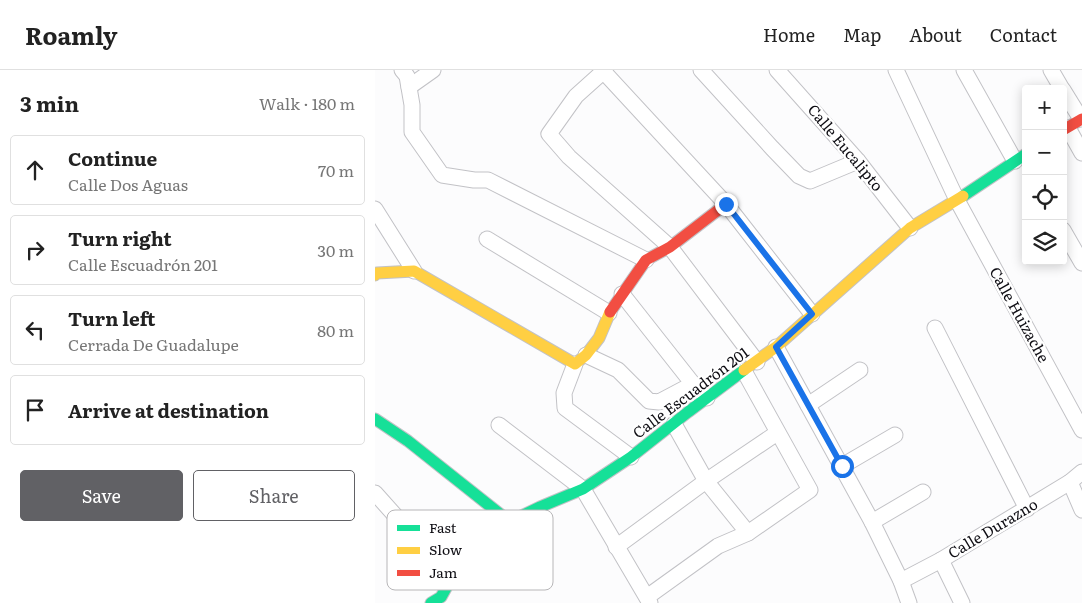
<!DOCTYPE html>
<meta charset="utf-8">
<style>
:root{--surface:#fff;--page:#f6f6f6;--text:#222;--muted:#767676;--line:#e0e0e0;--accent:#616165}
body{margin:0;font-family:Literata,serif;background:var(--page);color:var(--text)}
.controls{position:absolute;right:15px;top:15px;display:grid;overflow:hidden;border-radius:5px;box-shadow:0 2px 12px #0003}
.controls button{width:45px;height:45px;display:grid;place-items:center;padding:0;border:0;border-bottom:1px solid var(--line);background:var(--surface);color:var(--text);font:25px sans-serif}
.stop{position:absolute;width:15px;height:15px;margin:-11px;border:4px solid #1a73e8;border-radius:50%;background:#fff}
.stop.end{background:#1a73e8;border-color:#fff;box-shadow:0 1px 5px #0008}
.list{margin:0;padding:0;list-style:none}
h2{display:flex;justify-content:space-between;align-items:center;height:65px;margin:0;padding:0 20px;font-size:21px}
h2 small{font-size:16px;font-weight:400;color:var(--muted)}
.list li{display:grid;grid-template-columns:32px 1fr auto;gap:15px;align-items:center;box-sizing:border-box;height:70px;margin:0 10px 10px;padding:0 10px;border:1px solid var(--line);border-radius:5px}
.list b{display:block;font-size:19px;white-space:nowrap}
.list p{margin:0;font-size:16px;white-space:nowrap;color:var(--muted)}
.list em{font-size:16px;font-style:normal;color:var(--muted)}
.actions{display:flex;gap:10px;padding:15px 20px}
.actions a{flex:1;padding:11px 0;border:1px solid var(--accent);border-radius:5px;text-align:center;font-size:18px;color:var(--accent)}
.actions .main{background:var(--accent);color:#fff}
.icon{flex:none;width:28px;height:28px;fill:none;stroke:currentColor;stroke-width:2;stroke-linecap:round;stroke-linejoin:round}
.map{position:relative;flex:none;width:707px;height:533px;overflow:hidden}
header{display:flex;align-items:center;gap:30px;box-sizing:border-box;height:70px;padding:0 25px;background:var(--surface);border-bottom:1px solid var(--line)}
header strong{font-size:24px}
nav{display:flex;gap:28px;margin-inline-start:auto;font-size:18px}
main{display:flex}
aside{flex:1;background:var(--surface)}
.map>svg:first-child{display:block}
</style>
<header>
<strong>Roamly</strong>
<nav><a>Home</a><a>Map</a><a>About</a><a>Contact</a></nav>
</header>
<main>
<aside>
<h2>3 min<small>Walk · 180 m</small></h2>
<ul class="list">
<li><svg class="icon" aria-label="ahead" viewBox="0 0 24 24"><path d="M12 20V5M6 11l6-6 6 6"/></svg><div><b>Continue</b><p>Calle Dos Aguas</p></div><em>70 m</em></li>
<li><svg class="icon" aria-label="right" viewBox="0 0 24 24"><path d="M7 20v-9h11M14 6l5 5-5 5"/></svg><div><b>Turn right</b><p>Calle Escuadrón 201</p></div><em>30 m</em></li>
<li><svg class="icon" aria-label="left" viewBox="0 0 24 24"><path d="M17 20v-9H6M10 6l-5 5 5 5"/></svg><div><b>Turn left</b><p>Cerrada De Guadalupe</p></div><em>80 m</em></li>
<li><svg class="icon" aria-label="arrive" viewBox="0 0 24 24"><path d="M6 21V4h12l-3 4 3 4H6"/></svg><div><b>Arrive at destination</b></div></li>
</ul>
<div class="actions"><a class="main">Save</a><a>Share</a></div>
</aside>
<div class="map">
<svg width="707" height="533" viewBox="0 0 707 533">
<rect width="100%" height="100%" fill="#fcfcfd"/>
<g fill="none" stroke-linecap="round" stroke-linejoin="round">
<defs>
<g id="street">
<path d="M27,0l5,6 5,29v27l30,43 32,5h14l158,80"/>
<path d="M230,0l-29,26 -27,38 20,23 101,90 87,115"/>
<path d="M326,0l71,78 27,28 11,5 48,-20"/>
<path d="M402,0l81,91 52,67"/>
<path d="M521,0l61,130 125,230"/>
<path d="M589,0l51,91"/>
<path d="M676,0l11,19"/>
<path d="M228,1l123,133 86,110"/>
<path d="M34,17l24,-17"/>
<path d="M688,20l18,29"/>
<path d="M693,58l14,25"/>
<path d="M0,139l39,62"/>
<path d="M688,160l19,33"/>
<path d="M112,169l122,74"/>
<path d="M247,224l71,90 14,14"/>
<path d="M560,258l92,181"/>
<path d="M401,277l96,175 29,59 8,22"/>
<path d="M211,285l32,15 31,31 10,1 34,-18"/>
<path d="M200,294l-11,29 1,15 66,49"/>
<path d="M433,335l52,-35"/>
<path d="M299,354l32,57 42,52"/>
<path d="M124,355l84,64 67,114"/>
<path d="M467,396l53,-31"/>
<path d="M695,412l12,28"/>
<path d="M0,423l34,38 51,33"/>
<path d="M497,452l51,-30"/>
<path d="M241,477l90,-66 71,-48"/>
<path d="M566,490l21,43"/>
<path d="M526,511l40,-21 129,-78 12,-10"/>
<path d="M272,527l71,-51 30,-13 62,-43 -66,-119"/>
</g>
<g id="fast">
<path d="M588,126l63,-42"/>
<path d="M0,349l33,22 102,81"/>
<path d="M56,533l10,-6 25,-45 16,-17 58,-28 43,-18 48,-32 57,-45 56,-42"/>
</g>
<g id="slow">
<path d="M0,205l2,-2 37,-2 161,93 11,-9 13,-17 11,-26"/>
<path d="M369,300l32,-23 134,-119 53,-32"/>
</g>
<g id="jam">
<path d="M688,60l19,-11"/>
<path d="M235,242l36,-52 24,-13 56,-43"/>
</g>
</defs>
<use href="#street" stroke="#c2c2c6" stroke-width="17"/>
<use href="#fast" stroke="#c2c2c6" stroke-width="13"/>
<use href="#slow" stroke="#c2c2c6" stroke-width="13"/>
<use href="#jam" stroke="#c2c2c6" stroke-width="13"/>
<use href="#street" stroke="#fff" stroke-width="15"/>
<use href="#fast" stroke="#16e098" stroke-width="11"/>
<use href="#slow" stroke="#ffcf43" stroke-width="11"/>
<use href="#jam" stroke="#f24e42" stroke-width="11"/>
</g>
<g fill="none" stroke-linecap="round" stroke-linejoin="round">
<path stroke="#1a73e8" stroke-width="6" d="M351,134l86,110 -36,33 66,119"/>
</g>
<g text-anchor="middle" stroke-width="4.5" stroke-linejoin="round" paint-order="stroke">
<g font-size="15" fill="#0e0d13" stroke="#fff">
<text transform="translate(470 78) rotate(50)" y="5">Calle Eucalipto</text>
<text transform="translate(644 245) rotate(61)" y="5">Calle Huizache</text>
<text transform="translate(316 323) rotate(-37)" y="5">Calle Escuadrón 201</text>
<text transform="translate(618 459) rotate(-31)" y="5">Calle Durazno</text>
</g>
</g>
<rect x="12" y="440" width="166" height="80" rx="8" fill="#fff" stroke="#b7b6b8" stroke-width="1"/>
<rect x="22" y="455" width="23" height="6" fill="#16e098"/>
<rect x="22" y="477" width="23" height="7" fill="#ffcf43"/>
<rect x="22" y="500" width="23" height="6" fill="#f24e42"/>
<g font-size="14" fill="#0e0d13">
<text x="54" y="463">Fast</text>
<text x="54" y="485">Slow</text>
<text x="54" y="508">Jam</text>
</g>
</svg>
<div class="controls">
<button>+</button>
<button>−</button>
<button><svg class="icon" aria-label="locate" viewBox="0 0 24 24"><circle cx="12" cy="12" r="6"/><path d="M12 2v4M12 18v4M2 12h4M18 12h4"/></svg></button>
<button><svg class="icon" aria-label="layers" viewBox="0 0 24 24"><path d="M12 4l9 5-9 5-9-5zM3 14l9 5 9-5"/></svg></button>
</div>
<div class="stop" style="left:467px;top:396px"></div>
<div class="stop end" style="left:351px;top:134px"></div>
</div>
</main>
